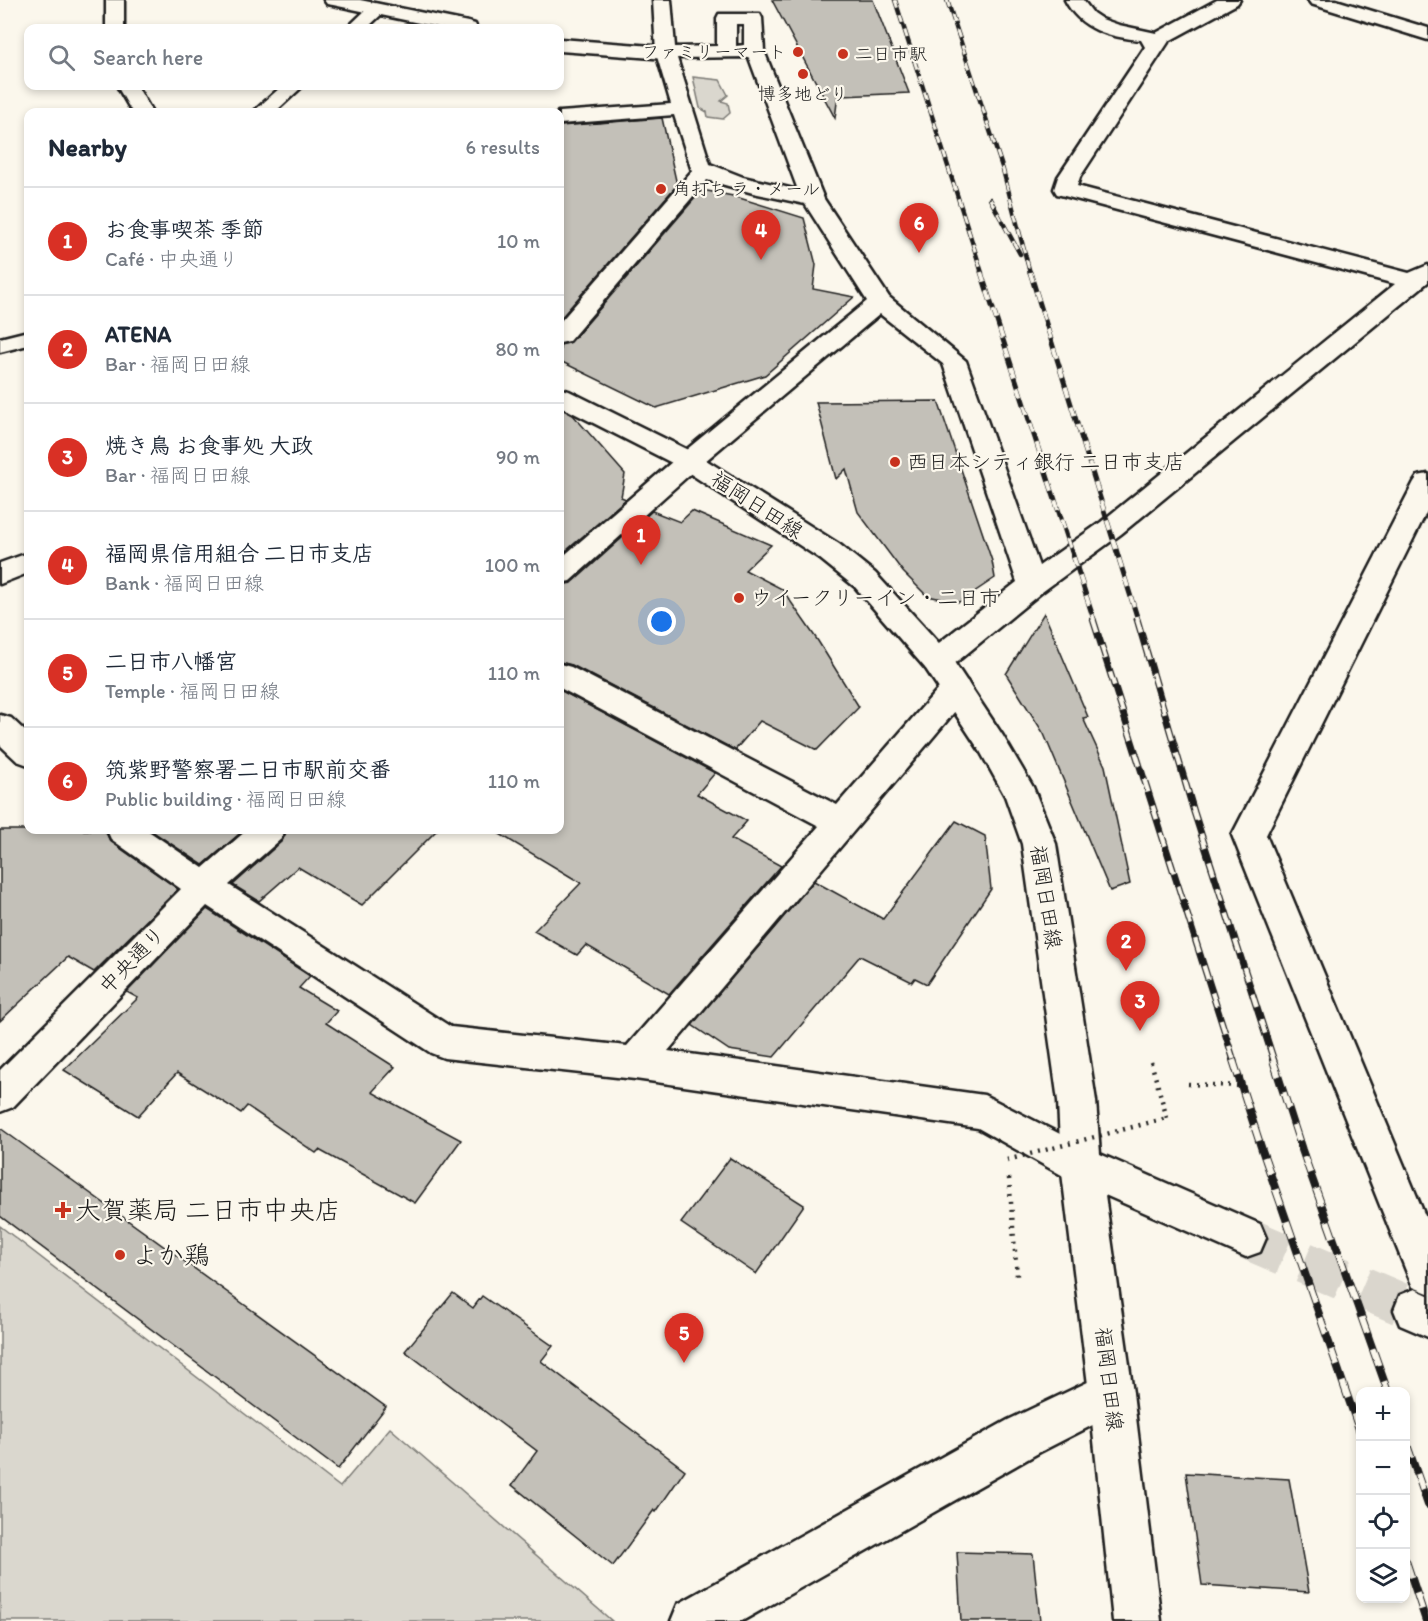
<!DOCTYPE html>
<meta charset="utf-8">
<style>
:root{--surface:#fff;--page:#f2f2f3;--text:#1f2937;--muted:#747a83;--line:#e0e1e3;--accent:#d93025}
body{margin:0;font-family:Itim,"Klee One",sans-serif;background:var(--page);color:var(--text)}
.controls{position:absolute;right:18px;bottom:18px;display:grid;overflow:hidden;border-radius:12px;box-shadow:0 3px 9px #0003}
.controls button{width:54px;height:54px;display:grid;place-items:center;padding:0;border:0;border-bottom:2px solid var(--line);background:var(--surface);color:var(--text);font:30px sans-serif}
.you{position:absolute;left:662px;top:622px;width:21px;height:21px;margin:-15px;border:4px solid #fff;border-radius:50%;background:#1a73e8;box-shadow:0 0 0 9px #1a73e833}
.badge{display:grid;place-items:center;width:39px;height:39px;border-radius:50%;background:var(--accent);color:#fff;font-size:20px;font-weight:700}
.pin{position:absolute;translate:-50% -50px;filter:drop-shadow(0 2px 3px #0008)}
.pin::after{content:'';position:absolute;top:32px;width:21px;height:18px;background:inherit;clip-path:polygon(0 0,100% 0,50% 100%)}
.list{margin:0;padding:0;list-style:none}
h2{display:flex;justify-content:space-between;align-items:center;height:78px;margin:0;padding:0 24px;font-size:26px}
h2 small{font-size:20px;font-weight:400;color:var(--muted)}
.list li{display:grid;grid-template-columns:39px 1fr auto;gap:18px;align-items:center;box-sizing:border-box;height:108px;padding:0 24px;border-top:2px solid var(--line)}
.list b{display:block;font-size:22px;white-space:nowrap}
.list p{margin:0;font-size:20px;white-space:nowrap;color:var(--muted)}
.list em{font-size:20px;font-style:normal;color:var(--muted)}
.icon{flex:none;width:33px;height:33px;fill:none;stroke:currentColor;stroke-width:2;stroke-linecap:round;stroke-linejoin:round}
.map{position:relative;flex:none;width:1428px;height:1621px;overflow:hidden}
.search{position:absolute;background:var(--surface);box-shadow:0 3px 9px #0003;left:24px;top:24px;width:540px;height:66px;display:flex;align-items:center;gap:15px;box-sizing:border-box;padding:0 21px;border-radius:12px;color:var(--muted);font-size:22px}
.panel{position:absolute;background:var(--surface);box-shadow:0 3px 9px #0003;left:24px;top:108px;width:540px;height:726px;border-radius:12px}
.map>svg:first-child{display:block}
</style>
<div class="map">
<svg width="1428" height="1621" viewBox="0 0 1428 1621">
<rect width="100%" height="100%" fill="#fbf7ec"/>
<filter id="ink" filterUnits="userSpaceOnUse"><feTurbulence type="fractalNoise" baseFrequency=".0167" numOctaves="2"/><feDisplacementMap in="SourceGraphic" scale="12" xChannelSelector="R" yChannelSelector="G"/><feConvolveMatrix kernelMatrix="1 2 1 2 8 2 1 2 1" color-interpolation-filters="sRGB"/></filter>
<g filter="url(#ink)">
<g fill="#dad7ce" stroke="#7b7a75" stroke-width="1.5">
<path d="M693,77l27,3 8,15 -7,6 7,2 2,10 -7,6 -15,-2 -1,-5 -7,-4z"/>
<path d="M0,1226l340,261 50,-59 222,193h-612z"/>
</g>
<g fill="#c3c0b8" stroke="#1c1c1c" stroke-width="1.5">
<path d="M772,0h101l36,93 -67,3 -3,-9 -4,31z"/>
<path d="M662,118l15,67 -117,134v-193z"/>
<path d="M702,190l31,6 71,22 12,47 -3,24 41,8 -89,78 -109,33 -96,-47v-16l11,-3z"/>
<path d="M938,401l54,160 3,17 -36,24 -32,-6 -24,-24 -45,-60 -12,-43 -10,10 -20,-77z"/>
<path d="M560,408l13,7 52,59 -4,23 5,2 -66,57z"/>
<path d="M652,511l28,11 12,-11 79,34 -26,25 37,19 36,52 41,66 -42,43 -57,-29 -25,29 -163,-85 -12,-3v-77l12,-2z"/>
<path d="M1044,613l44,104 -5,1 22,48 25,118 -20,7 -66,-157 -38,-60z"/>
<path d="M560,690l155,83 -18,21 50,27 -16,18 50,27 -112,128 -83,-49 -9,10 -43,-24 47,-48 -88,-53h67z"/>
<path d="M956,821l29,15 6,53 -64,95 -12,-6 -3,4 -52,-26 -86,101 -45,-7 -37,-25 122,-144 69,38z"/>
<path d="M0,830h105l5,11 68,48 -84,83 -26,-15 -68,64z"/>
<path d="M150,830h94l-41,35z"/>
<path d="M287,830h150l-75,75 -64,-38 -39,34 -26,-16 49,-44z"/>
<path d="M207,909l103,67 -11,12 38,23 -11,12 69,44 -23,25 89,48 -46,63 -96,-53 -3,3 -69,-47 -6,7 -64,-40 -39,43 -74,-46 74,-72 -11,-6z"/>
<path d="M0,1128l386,279 -48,62 -338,-253z"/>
<path d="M730,1158l74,47 -48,69 -75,-51z"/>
<path d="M453,1293l20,15 9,-12 71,50 -12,15 144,109 -29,42 -2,-2 -41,56 -101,-81 25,-34 -132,-100z"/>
<path d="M1186,1473l103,6 20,113 -107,-7z"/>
<path d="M957,1552l76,2 7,67h-79z"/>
</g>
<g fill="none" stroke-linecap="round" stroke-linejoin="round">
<path stroke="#dad6cd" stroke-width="42" stroke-dasharray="42 21" stroke-linecap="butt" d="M1246,1238l169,72"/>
<defs>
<g id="minor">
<path d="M653,0h18l4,47 42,-1v-28l2,-4h41l2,4 2,33 60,148 65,98 77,64 73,205 62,-44 294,-238 -338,-90 -3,-5 4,-12 87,-130 -4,-7c-31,-3 -61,-10 -76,-40h18l10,13 9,6 17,6 37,8 61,-33h23l-3,4 -68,37 -89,136 -3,9 332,87 19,-8v17l-307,252 -79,58 -94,77 -11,3 -11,-3 -4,-8 4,-8 91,-71 -74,-218 -63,-50 -182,153 -128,114 -10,2v-24l120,-104 187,-154 -62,-97 -52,-11 -46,-13 -138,161 -9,2v-21l132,-151 -18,-56 -114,9v-12h-2h2l111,-8 -15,-51zM736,24h8v21l-8,1zM748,57l1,1 49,132 -55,-13 -33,-13 -33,-106z"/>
<path d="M1308,0h28l92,28v12l-117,-36z"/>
<path d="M377,4l7,2 2,4 -19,18h-20l23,-22z"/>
<path d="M282,86h21l-28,26h-22z"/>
<path d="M28,331v14l-28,7v-14z"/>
<path d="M1428,474v35l-162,326 162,388v70l-15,-6 -6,-14 -175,-438 182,-353 4,-6z"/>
<path d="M28,553v20l-28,11v-21z"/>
<path d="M560,664l11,3 266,138 108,-124 11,-3 11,3 4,8 -4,8 -299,354 316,44 111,57 6,13 -6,13 -14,5 -14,-5 -89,-50 -343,-49 -191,-21 -13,-5 -224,-147 -194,201 -13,5v-42l181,-181 -70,-50 -4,-9h40l56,38 44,-38h38l-4,9 -52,46 222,142 176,19 192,-220 -259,-138z"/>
<path d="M0,715l11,3 17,16v31l-11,-4 -17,-16z"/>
<path d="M1111,1371l15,7 7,15 -7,15 -86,44 -298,169h-71l7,-17 330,-184z"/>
</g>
<g id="major">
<rect x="106" y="0" width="18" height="28"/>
<path d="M324,0h36l108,22 7,2 2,4h-34l-110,-23 -6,-1z"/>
<path d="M560,39l106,8 7,2 3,4 -3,4 -7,2 -106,-8z"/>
<path d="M117,86h20l15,26h-20z"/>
<path d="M560,388l9,3 129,64 141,89 36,29 73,80 55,83 30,51 23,57 40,257 4,53 160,70 6,14 -6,14 -14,5 -141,-62 28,198 28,228h-48l-24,-228 -28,-228 -3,-64 -36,-257 -17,-48 -25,-45 -54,-82 -71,-82 -36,-29 -139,-91 -120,-61z"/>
<path d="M1415,1289l13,6v42l-28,-12 -6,-15 6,-15z"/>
</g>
</defs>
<use href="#minor" stroke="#1c1c1c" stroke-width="5"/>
<use href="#major" stroke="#1c1c1c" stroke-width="5"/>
<g stroke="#1c1c1c" stroke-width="4.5" stroke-dasharray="2 6" stroke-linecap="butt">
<path d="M1151,1062l16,56"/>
<path d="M1188,1084l53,2"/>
<path d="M1009,1178l8,98"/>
</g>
<use href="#minor" fill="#fbf7ec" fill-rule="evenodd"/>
<use href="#major" fill="#fbf7ec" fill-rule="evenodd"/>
<defs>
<g id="rail-far3">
<path d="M895,0l87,273"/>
<path d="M947,0l56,170 27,103"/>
<path d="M990,199l30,55"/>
</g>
<g id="rail-far2">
<path d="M981,272l113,348"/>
<path d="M1030,272l108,348"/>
</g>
<g id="rail-far1">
<path d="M1093,619l141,442"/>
<path d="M1137,619l57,193 80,249"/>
</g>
<g id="rail">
<path d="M1233,1060l29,90 98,282"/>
<path d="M1273,1060l29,90 86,242"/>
<path d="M1406,1442l22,63"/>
<path d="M1406,1561l20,60"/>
</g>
</defs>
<use href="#rail-far3" stroke="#1c1c1c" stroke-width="4.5"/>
<use href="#rail-far2" stroke="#1c1c1c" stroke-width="5"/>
<use href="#rail-far1" stroke="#1c1c1c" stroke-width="7"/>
<use href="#rail" stroke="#1c1c1c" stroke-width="8"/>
<use href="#rail-far3" stroke="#fbf7ec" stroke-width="3" stroke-dasharray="8" stroke-linecap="butt"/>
<use href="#rail-far2" stroke="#fbf7ec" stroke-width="4" stroke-dasharray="10" stroke-linecap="butt"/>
<use href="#rail-far1" stroke="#fbf7ec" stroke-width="4.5" stroke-dasharray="14" stroke-linecap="butt"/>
<use href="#rail" stroke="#fbf7ec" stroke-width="6" stroke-dasharray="17" stroke-linecap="butt"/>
<path stroke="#1c1c1c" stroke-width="4.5" stroke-dasharray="2 6" stroke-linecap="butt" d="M1007,1160l160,-42"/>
</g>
</g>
<g fill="#c8321e" stroke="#fbf7ec" stroke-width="2">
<circle cx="798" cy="52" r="6"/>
<circle cx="843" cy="54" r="6"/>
<circle cx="803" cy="74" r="6"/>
<circle cx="661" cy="189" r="6"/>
<circle cx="895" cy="462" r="6"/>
<circle cx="739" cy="598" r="6"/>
<path d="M60 1201h6v6h6v6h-6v6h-6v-6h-6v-6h6z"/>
<circle cx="120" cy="1255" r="6"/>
</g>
<g text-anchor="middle" stroke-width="4.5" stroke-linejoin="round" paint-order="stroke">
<g font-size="18" fill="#1c1c1c" stroke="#fbf7ec" text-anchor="start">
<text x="786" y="58" text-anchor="end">ファミリーマート</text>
<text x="855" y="60">二日市駅</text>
<text x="803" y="100" text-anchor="middle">博多地どり</text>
<text x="673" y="195">角打ち ラ・メール</text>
</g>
<g font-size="21" fill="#1c1c1c" stroke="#fbf7ec" text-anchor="start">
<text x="907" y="469">西日本シティ銀行 二日市支店</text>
<text x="751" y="605">ウイークリーイン・二日市</text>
</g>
<g font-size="21" fill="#1c1c1c" stroke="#fbf7ec">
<text transform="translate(757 505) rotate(33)" y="7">福岡日田線</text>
<text transform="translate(1046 897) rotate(81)" y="7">福岡日田線</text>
<text transform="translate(132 960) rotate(-46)" y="7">中央通り</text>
<text transform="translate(1109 1379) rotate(83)" y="7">福岡日田線</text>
</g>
<g font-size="26" fill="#1c1c1c" stroke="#fbf7ec" text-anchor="start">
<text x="75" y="1219">大賀薬局 二日市中央店</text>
<text x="132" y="1264">よか鶏</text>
</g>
</g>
</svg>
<div class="controls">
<button>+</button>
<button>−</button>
<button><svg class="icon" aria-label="locate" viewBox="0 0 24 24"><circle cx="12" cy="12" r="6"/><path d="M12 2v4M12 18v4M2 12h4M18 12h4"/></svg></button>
<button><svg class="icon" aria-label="layers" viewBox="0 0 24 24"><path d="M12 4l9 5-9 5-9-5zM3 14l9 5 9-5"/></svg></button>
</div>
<div class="you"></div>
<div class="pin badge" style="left:641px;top:565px">1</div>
<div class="pin badge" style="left:1126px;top:971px">2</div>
<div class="pin badge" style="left:1140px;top:1031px">3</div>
<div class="pin badge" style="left:761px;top:260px">4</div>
<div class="pin badge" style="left:684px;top:1363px">5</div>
<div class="pin badge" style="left:919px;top:253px">6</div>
<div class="search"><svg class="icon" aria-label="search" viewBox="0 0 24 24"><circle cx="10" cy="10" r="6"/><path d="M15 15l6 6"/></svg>Search here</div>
<section class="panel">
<h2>Nearby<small>6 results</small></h2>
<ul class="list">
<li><span class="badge">1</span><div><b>お食事喫茶 季節</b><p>Café · 中央通り</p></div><em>10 m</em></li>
<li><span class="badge">2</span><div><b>ATENA</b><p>Bar · 福岡日田線</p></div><em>80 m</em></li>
<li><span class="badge">3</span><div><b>焼き鳥 お食事処 大政</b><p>Bar · 福岡日田線</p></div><em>90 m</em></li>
<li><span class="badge">4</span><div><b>福岡県信用組合 二日市支店</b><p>Bank · 福岡日田線</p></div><em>100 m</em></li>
<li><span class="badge">5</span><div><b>二日市八幡宮</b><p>Temple · 福岡日田線</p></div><em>110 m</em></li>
<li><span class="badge">6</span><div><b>筑紫野警察署二日市駅前交番</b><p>Public building · 福岡日田線</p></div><em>110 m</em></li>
</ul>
</section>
</div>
